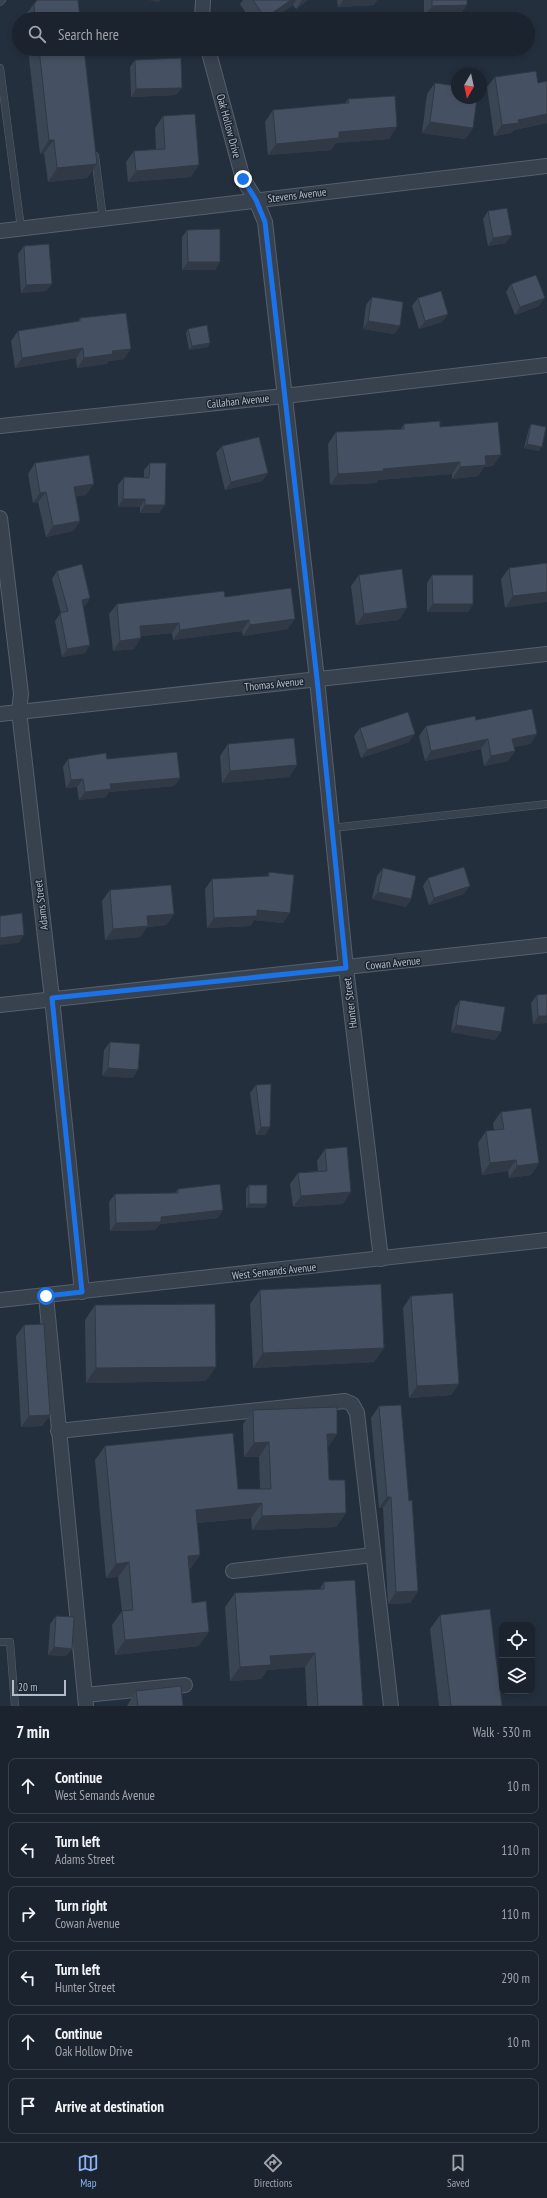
<!DOCTYPE html>
<meta charset="utf-8">
<style>
:root{--surface:#1b232e;--page:#282f3a;--text:#f1f3f6;--muted:#a0a4aa;--line:#39404a;--accent:#8ab4f8}
body{margin:0;font-family:"PT Sans Narrow",sans-serif;background:var(--page);color:var(--text)}
.controls{position:absolute;right:12px;bottom:12px;display:grid;overflow:hidden;border-radius:8px;box-shadow:0 2px 6px #0003}
.controls button{width:36px;height:36px;display:grid;place-items:center;padding:0;border:0;border-bottom:1px solid var(--line);background:var(--surface);color:var(--text);font:20px sans-serif}
.compass{position:absolute;left:451px;top:68px;width:36px;height:36px;border-radius:50%;background:var(--surface);box-shadow:0 2px 6px #0003;rotate:189deg}
.scale{position:absolute;left:12px;bottom:10px;width:54px;box-sizing:border-box;padding-left:4px;border:2px solid #b4bcc9;border-top:0;font-size:11px;line-height:14px;white-space:nowrap;color:#b4bcc9;-webkit-text-stroke:3px #1d2633;paint-order:stroke}
.stop{position:absolute;width:12px;height:12px;margin:-9px;border:3px solid #1a73e8;border-radius:50%;background:#fff}
.stop.end{background:#1a73e8;border-color:#fff;box-shadow:0 1px 4px #0008}
.list{margin:0;padding:0;list-style:none}
h2{display:flex;justify-content:space-between;align-items:center;height:52px;margin:0;padding:0 16px;font-size:17px}
h2 small{font-size:13px;font-weight:400;color:var(--muted)}
.list li{display:grid;grid-template-columns:26px 1fr auto;gap:12px;align-items:center;box-sizing:border-box;height:56px;margin:0 8px 8px;padding:0 8px;border:1px solid var(--line);border-radius:8px}
.list b{display:block;font-size:15px;white-space:nowrap}
.list p{margin:0;font-size:13px;white-space:nowrap;color:var(--muted)}
.list em{font-size:13px;font-style:normal;color:var(--muted)}
.icon{flex:none;width:22px;height:22px;fill:none;stroke:currentColor;stroke-width:2;stroke-linecap:round;stroke-linejoin:round}
.map{position:relative;flex:none;width:547px;height:1706px;overflow:hidden}
.search{position:absolute;background:var(--surface);box-shadow:0 2px 6px #0003;left:12px;right:12px;top:12px;height:44px;display:flex;align-items:center;gap:10px;box-sizing:border-box;padding:0 14px;border-radius:22px;color:var(--muted);font-size:15px}
.sheet{height:436px;background:var(--surface)}
nav{display:flex;justify-content:space-around;align-items:center;box-sizing:border-box;height:56px;border-top:1px solid var(--line);background:var(--surface);font-size:11px;color:var(--muted)}
nav a{display:grid;justify-items:center;gap:2px}
nav .on{color:var(--accent)}
.map>svg:first-child{display:block}
</style>
<div class="map">
<svg width="547" height="1706" viewBox="0 0 547 1706">
<rect width="100%" height="100%" fill="#242f3e"/>
<g fill="none" stroke-linecap="round" stroke-linejoin="round">
<defs>
<g id="lane">
<path d="M0,2l2,-2"/>
<path d="M0,68l21,160"/>
<path d="M95,156l8,63"/>
<path d="M332,828l215,-24"/>
<path d="M0,1642h10l5,64"/>
</g>
<g id="street">
<path d="M202,19l1,-19"/>
<path d="M208,49l35,130 13,21 9,22 52,457 29,289 35,291"/>
<path d="M0,231l547,-65"/>
<path d="M0,426l284,-30 263,-31"/>
<path d="M0,518l21,176 -2,17 33,287 30,294"/>
<path d="M0,714l547,-60"/>
<path d="M0,1005l547,-60"/>
<path d="M46,1296l40,410"/>
<path d="M0,1300l547,-60"/>
<path d="M58,1431l287,-30 7,3 5,9 34,293"/>
<path d="M233,1571l140,-16"/>
<path d="M85,1695l100,-10"/>
</g>
</defs>
<use href="#lane" stroke="#565f6c" stroke-width="8"/>
<use href="#street" stroke="#565f6c" stroke-width="16"/>
<use href="#lane" stroke="#38414e" stroke-width="7"/>
<use href="#street" stroke="#38414e" stroke-width="14"/>
</g>
<g fill="#3b4654">
<path d="M243,0h65l-12,9 -3,-4 -21,14h-22l-10,-15z"/>
<path d="M337,0h40l-3,5 -36,2z"/>
<path d="M424,0h43v5l-8,11 -35,1z"/>
<path d="M34,4l46,15h-56v-2z"/>
<path d="M28,49h56l13,115 -10,14 -39,4 -4,-29 -4,1z"/>
<path d="M135,60l41,35 -45,2 -1,-30z"/>
<path d="M495,77l43,6 9,-2v42l-33,7 -3,3 -17,3 -7,-49z"/>
<path d="M435,83l38,45 -8,11 -43,-6 5,-39z"/>
<path d="M348,99l41,40 -53,4 -5,7 -63,5 -3,-33 8,-12 72,-6z"/>
<path d="M163,116l28,61 -63,5 -2,-20 8,-11 22,-2 -1,-21z"/>
<path d="M488,211l18,32 -18,3 -5,-27z"/>
<path d="M187,230l33,32 -5,8h-33v-33z"/>
<path d="M24,246l28,38 -6,7 -25,2 -3,-39z"/>
<path d="M511,284l28,22 -24,9 -9,-23z"/>
<path d="M372,297l28,29 -6,8 -31,-5 3,-24z"/>
<path d="M418,298l30,16 -6,8 -23,7 -7,-23z"/>
<path d="M80,318l44,41 -15,2 -3,3 -29,4 -1,-10 -61,10 -4,-27 7,-10 60,-10z"/>
<path d="M188,329l20,18 -19,3 -3,-17z"/>
<path d="M404,424l36,3 53,39 -9,1 -6,9 -26,3v-5l-74,6 -2,3 -46,2 -2,-41 8,-12 64,-2z"/>
<path d="M531,424l8,27 -15,-3 5,-20z"/>
<path d="M222,446l46,27 -6,8 -37,9 -9,-37z"/>
<path d="M35,463l51,32 -10,1 4,25 -7,10 -27,6 -8,-35 -5,1 -5,-29z"/>
<path d="M150,463l15,42 -6,8h-19v-6h-22v-22l6,-8 20,1v-8z"/>
<path d="M547,563l-42,45 -4,-29 8,-11z"/>
<path d="M57,571l33,27 -5,8h-2l2,47 -23,4 -7,-36 6,-8 -9,-34z"/>
<path d="M359,575l40,45 -43,5 -5,-39z"/>
<path d="M432,575l41,29 -5,8h-41v-29z"/>
<path d="M225,597l63,32 -45,7 -1,-5 -69,9 -1,-7 -31,3 -7,13 -21,2 -4,-37 8,-10z"/>
<path d="M426,726l111,8 -7,10 -16,3 1,4 -7,10 -24,5 -3,-17 -56,12 -6,-25z"/>
<path d="M360,728l49,14 -48,16 -7,-22z"/>
<path d="M228,744l69,21 -8,12 -67,6 -2,-27z"/>
<path d="M68,759h39l73,19 -6,8 -65,6 -3,5 -27,3 -2,-13 -11,1 -3,-21z"/>
<path d="M383,868l28,31 -5,8 -34,-8 5,-23z"/>
<path d="M269,872l14,51 -29,-3 -4,6 -43,2 -2,-39 7,-10 55,-3z"/>
<path d="M428,878l36,16 -35,11 -6,-19z"/>
<path d="M110,890l64,24 -8,11 -19,2 -7,10 -35,3 -3,-39z"/>
<path d="M547,994v29l-14,1 -2,-21 6,-8z"/>
<path d="M460,1000l35,40 -44,-8 4,-24z"/>
<path d="M110,1042l23,36 -31,-2 2,-26z"/>
<path d="M256,1085l14,42 -5,8h-9l-6,-42z"/>
<path d="M501,1112l38,51 -8,12 -22,3 -1,-7 -26,4 -4,-32 8,-12 8,-1 -1,-7z"/>
<path d="M325,1149l18,55 -50,3 -3,-23 8,-11 20,-2 -1,-10z"/>
<path d="M249,1185l18,19 -3,4h-18v-19z"/>
<path d="M178,1189l40,29 -58,6 -5,6 -45,1 -1,-29 6,-8 60,-1z"/>
<path d="M260,1290l124,58 -10,14 -121,6 -3,-64z"/>
<path d="M411,1296l48,88 -8,11 -42,3 -6,-90z"/>
<path d="M95,1305l111,76 -120,2 -1,-63z"/>
<path d="M24,1325l26,90 -8,11 -21,1 -5,-91z"/>
<path d="M379,1406l30,95 9,90 -8,12 -22,1 -5,-96h-4l-8,-90z"/>
<path d="M253,1410l84,24 -9,13 1,33 17,33 -10,14 -84,3 -1,-12 -54,5 3,32 -10,14h-1l3,34 7,43 -84,9 -3,-30 10,-14 -4,-34 -12,1 -11,-118 10,-14 133,43h22l-1,-32h-15l-1,-33z"/>
<path d="M324,1582l39,124h-56l-2,-39 -38,3 -6,9 -31,2 -5,-74 10,-14 84,-3z"/>
<path d="M440,1615l62,91h-63l-9,-77z"/>
<path d="M56,1616l16,33 -6,7 -18,-1 2,-31z"/>
<path d="M136,1691l47,15h-56z"/>
</g>
<g fill="#303945">
<path d="M148,0h12l-1,2z"/>
<path d="M291,0h5l-3,5 -21,14h-8l1,-1z"/>
<path d="M302,0h6l-12,9z"/>
<path d="M343,0h34l-3,5 -36,2z"/>
<path d="M467,5l-8,11 -35,1 8,-11z"/>
<path d="M182,88l-6,7 -45,2 5,-8z"/>
<path d="M547,114v9l-33,7 -3,3 -17,3 8,-11 16,-5z"/>
<path d="M430,122l43,6 -8,11 -43,-6z"/>
<path d="M397,127l-8,12 -53,4 -5,7 -63,5 8,-11 63,-12z"/>
<path d="M49,140h5l-10,13 -4,1z"/>
<path d="M97,164l-10,14 -39,4 9,-14z"/>
<path d="M199,165l-8,12 -63,5 8,-11z"/>
<path d="M512,235l-6,8 -18,3 5,-8z"/>
<path d="M188,262h32l-5,8h-33z"/>
<path d="M52,284l-6,7 -25,2 5,-8z"/>
<path d="M545,298l-6,8 -24,9 5,-8z"/>
<path d="M448,314l-6,8 -23,7 6,-8z"/>
<path d="M368,321l32,5 -6,8 -31,-5z"/>
<path d="M210,343l-2,4 -19,3 3,-4z"/>
<path d="M83,348l-7,10 -61,10 7,-10z"/>
<path d="M131,349l-7,10 -15,2 -3,3 -29,4 7,-10 28,-7z"/>
<path d="M527,444l15,3 -3,4 -15,-3z"/>
<path d="M501,455l-8,11 -9,1 -6,9 -26,3 8,-12 25,-11z"/>
<path d="M460,462l-8,12 -74,6 -2,3 -46,2 8,-11 45,-5z"/>
<path d="M268,473l-6,8 -37,9 6,-8z"/>
<path d="M94,484l-8,11 -19,3 7,-11z"/>
<path d="M46,492l-8,10 -5,1 7,-10z"/>
<path d="M123,499h22l-5,8h-22z"/>
<path d="M145,505h20l-6,8h-19z"/>
<path d="M80,521l-7,10 -27,6 7,-11z"/>
<path d="M547,592v10l-42,6 8,-12z"/>
<path d="M90,598l-5,8 -9,2 6,-8z"/>
<path d="M433,604h40l-5,8h-41z"/>
<path d="M407,608l-8,12 -43,5 8,-11z"/>
<path d="M295,619l-7,10 -45,7 7,-11z"/>
<path d="M249,620l-7,11 -69,9 7,-10z"/>
<path d="M179,623l-7,10 -39,4 7,-11z"/>
<path d="M141,638l-7,11 -21,2 7,-10z"/>
<path d="M90,645l-5,8 -23,4 5,-8z"/>
<path d="M415,734l-6,8 -48,16 6,-8z"/>
<path d="M537,734l-7,10 -25,5 7,-10z"/>
<path d="M488,739l-7,10 -56,12 6,-10z"/>
<path d="M515,751l-7,10 -24,5 7,-10z"/>
<path d="M297,765l-8,12 -67,6 8,-12z"/>
<path d="M180,778l-6,8 -65,6 -3,5 -27,3 6,-8 25,-8z"/>
<path d="M83,779l-6,8 -11,1 5,-8z"/>
<path d="M470,886l-6,8 -35,11 5,-7z"/>
<path d="M378,892l33,7 -5,8 -34,-8z"/>
<path d="M257,910l33,3 -7,10 -29,-3 -4,6 -43,2 7,-10z"/>
<path d="M174,914l-8,11 -19,2 -7,10 -35,3 8,-11 34,-13z"/>
<path d="M24,935l-5,8 -19,2v-7z"/>
<path d="M538,1016h9v7l-14,1z"/>
<path d="M456,1025l45,7 -6,8 -44,-8z"/>
<path d="M108,1068l30,2 -5,8 -31,-2z"/>
<path d="M261,1127h9l-5,8h-9z"/>
<path d="M516,1160l-8,11 -26,4 8,-12z"/>
<path d="M539,1163l-8,12 -22,3 8,-12z"/>
<path d="M351,1192l-8,12 -50,3 8,-11z"/>
<path d="M249,1204h18l-3,4h-18z"/>
<path d="M223,1210l-5,8 -58,6 -5,6 -45,1 6,-8 45,-6z"/>
<path d="M384,1348l-10,14 -121,6 10,-15z"/>
<path d="M216,1367l-10,14 -120,2 10,-15z"/>
<path d="M459,1384l-8,11 -42,3 8,-12z"/>
<path d="M50,1415l-8,11 -21,1 8,-11z"/>
<path d="M327,1434h10l-10,14z"/>
<path d="M269,1442l-10,15h-15l10,-14z"/>
<path d="M387,1497h4l-8,11h-4z"/>
<path d="M262,1503l-11,15 -65,6 10,-14z"/>
<path d="M346,1513l-10,14 -84,3 10,-14z"/>
<path d="M200,1555l-10,14 -12,1 10,-14z"/>
<path d="M129,1562l-11,15 -12,1 10,-14z"/>
<path d="M418,1591l-8,12 -22,1 8,-12z"/>
<path d="M209,1632l-10,14 -84,9 10,-15z"/>
<path d="M54,1647l18,2 -6,7 -18,-1z"/>
<path d="M315,1653l-10,14 -38,3 -6,9 -31,2 10,-14 30,-11z"/>
</g>
<g fill="#455162" stroke="#303945">
<path d="M37,0h41l2,19h-45l-1,-15z"/>
<path d="M253,0h38l-26,18z"/>
<path d="M432,0h35v5l-35,1z"/>
<path d="M39,49h45l13,115 -40,4 -3,-28h-5z"/>
<path d="M181,58l1,30 -46,1 -1,-29z"/>
<path d="M536,71l2,12 9,-2v33l-29,6 1,3 -17,2 -7,-48z"/>
<path d="M435,83l22,3v12h20l-4,30 -43,-6z"/>
<path d="M395,96l2,31 -58,5v6l-63,6 -3,-34 76,-7 -1,-4z"/>
<path d="M195,114l4,51 -63,6 -2,-20 31,-2 -2,-33z"/>
<path d="M507,208l5,27 -19,3 -5,-27z"/>
<path d="M220,229v33h-32l-1,-32z"/>
<path d="M49,244l3,40 -26,1 -2,-39z"/>
<path d="M536,275l9,23 -25,9 -9,-23z"/>
<path d="M441,291l7,23 -23,7 -7,-23z"/>
<path d="M372,297l31,5 -3,24 -32,-5z"/>
<path d="M126,313l5,36 -19,2 1,3 -29,4 -1,-10 -61,10 -4,-27 62,-10v-3z"/>
<path d="M207,325l3,18 -18,3 -4,-17z"/>
<path d="M440,421v6l58,-5 3,33 -16,1 1,9 -26,2v-5l-77,7 1,2 -46,3 -2,-42 68,-3v-5z"/>
<path d="M531,424l15,3 -4,20 -15,-3z"/>
<path d="M259,437l9,36 -37,9 -9,-36z"/>
<path d="M89,455l5,29 -20,3 6,34 -27,5 -7,-34 -6,1 -5,-30z"/>
<path d="M150,463h16l-1,42h-20v-6h-22l1,-22 25,1z"/>
<path d="M547,563v29l-34,4 -4,-28z"/>
<path d="M82,564l8,34 -8,2 8,45 -23,4 -7,-36 8,-2 -11,-40z"/>
<path d="M402,569l5,39 -43,6 -5,-39z"/>
<path d="M432,575h41v29h-40z"/>
<path d="M291,588l4,31 -45,6 -1,-5 -69,10 -1,-7 -39,3 1,12 -21,3 -3,-37 107,-13 1,6z"/>
<path d="M532,709l5,25 -25,5 3,12 -24,5 -3,-17 -57,12 -5,-25 49,-10 1,4z"/>
<path d="M408,712l7,22 -48,16 -7,-22z"/>
<path d="M294,738l3,27 -67,6 -2,-27z"/>
<path d="M177,752l3,26 -70,6 1,5 -26,3 -2,-13 -12,1 -3,-21 38,-6 1,6z"/>
<path d="M464,867l6,19 -36,12 -6,-20z"/>
<path d="M383,868l33,8 -5,23 -33,-7z"/>
<path d="M269,872l25,3 -4,38 -33,-3v6l-43,2 -2,-39 57,-3z"/>
<path d="M171,885l3,29 -27,2 1,10 -35,3 -3,-39z"/>
<path d="M22,913l2,22 -24,3v-22z"/>
<path d="M547,994v22h-9l-1,-21z"/>
<path d="M460,1000l45,7 -4,25 -45,-7z"/>
<path d="M110,1042l30,2 -2,26 -30,-2z"/>
<path d="M271,1084l-1,43h-9l-5,-42z"/>
<path d="M531,1108l8,55 -22,3 -1,-6 -26,3 -4,-32 18,-2 -3,-17z"/>
<path d="M347,1147l4,45 -50,4 -3,-23 29,-2 -2,-22z"/>
<path d="M220,1184l3,26 -62,7v5l-45,1 -1,-29 63,-1v-4z"/>
<rect x="249" y="1185" width="18" height="19"/>
<path d="M381,1284l3,64 -121,5 -3,-63z"/>
<path d="M453,1293l6,91 -42,2 -6,-90z"/>
<path d="M215,1304l1,63 -120,1 -1,-63z"/>
<path d="M44,1324l6,91 -21,1 -5,-91z"/>
<path d="M401,1405l8,96 3,-1 6,91 -22,1 -5,-95h-4l-8,-91z"/>
<path d="M337,1407v27h-10l2,46h16l1,33 -84,3v-13l-66,7 4,45 -12,1 4,47 14,-2 3,31 -84,8 -3,-29 11,-1 -4,-48 -13,2 -11,-118 128,-13 5,56h33l-2,-47 -15,1 -1,-33z"/>
<path d="M355,1580l8,126h-45l-3,-53 -45,3 1,9 -31,2 -5,-74 89,-4v-7z"/>
<path d="M490,1609l12,97h-51l-11,-91z"/>
<path d="M56,1616l18,1 -2,32 -18,-2z"/>
<path d="M181,1686l2,20h-45l-2,-15z"/>
</g>
<g fill="none" stroke-linecap="round" stroke-linejoin="round">
<path stroke="#1a73e8" stroke-width="5" d="M46,1296l36,-4 -30,-294 294,-30 -29,-289 -52,-457 -9,-22 -13,-21"/>
</g>
<g text-anchor="middle" stroke-width="3" stroke-linejoin="round" paint-order="stroke">
<g font-size="11" fill="#b4bcc9" stroke="#1d2633">
<text transform="translate(229 126) rotate(75)" y="4">Oak Hollow Drive</text>
<text transform="translate(297 195) rotate(-7)" y="4">Stevens Avenue</text>
<text transform="translate(238 401) rotate(-6)" y="4">Callahan Avenue</text>
<text transform="translate(274 684) rotate(-6)" y="4">Thomas Avenue</text>
<text transform="translate(41 905) rotate(-97)" y="4">Adams Street</text>
<text transform="translate(393 963) rotate(-6)" y="4">Cowan Avenue</text>
<text transform="translate(350 1003) rotate(-97)" y="4">Hunter Street</text>
<text transform="translate(274 1271) rotate(-6)" y="4">West Semands Avenue</text>
</g>
</g>
</svg>
<div class="controls">
<button><svg class="icon" aria-label="locate" viewBox="0 0 24 24"><circle cx="12" cy="12" r="6"/><path d="M12 2v4M12 18v4M2 12h4M18 12h4"/></svg></button>
<button><svg class="icon" aria-label="layers" viewBox="0 0 24 24"><path d="M12 4l9 5-9 5-9-5zM3 14l9 5 9-5"/></svg></button>
</div>
<svg class="compass" viewBox="-18 -18 36 36"><path d="M0-13l5 13h-10z" fill="#e53935"/><path d="M0 13l5-13h-10z" fill="#a0a4aa"/></svg>
<div class="scale">20 m</div>
<div class="stop" style="left:46px;top:1296px"></div>
<div class="stop end" style="left:243px;top:179px"></div>
<div class="search"><svg class="icon" aria-label="search" viewBox="0 0 24 24"><circle cx="10" cy="10" r="6"/><path d="M15 15l6 6"/></svg>Search here</div>
</div>
<section class="sheet">
<h2>7 min<small>Walk · 530 m</small></h2>
<ul class="list">
<li><svg class="icon" aria-label="ahead" viewBox="0 0 24 24"><path d="M12 20V5M6 11l6-6 6 6"/></svg><div><b>Continue</b><p>West Semands Avenue</p></div><em>10 m</em></li>
<li><svg class="icon" aria-label="left" viewBox="0 0 24 24"><path d="M17 20v-9H6M10 6l-5 5 5 5"/></svg><div><b>Turn left</b><p>Adams Street</p></div><em>110 m</em></li>
<li><svg class="icon" aria-label="right" viewBox="0 0 24 24"><path d="M7 20v-9h11M14 6l5 5-5 5"/></svg><div><b>Turn right</b><p>Cowan Avenue</p></div><em>110 m</em></li>
<li><svg class="icon" aria-label="left" viewBox="0 0 24 24"><path d="M17 20v-9H6M10 6l-5 5 5 5"/></svg><div><b>Turn left</b><p>Hunter Street</p></div><em>290 m</em></li>
<li><svg class="icon" aria-label="ahead" viewBox="0 0 24 24"><path d="M12 20V5M6 11l6-6 6 6"/></svg><div><b>Continue</b><p>Oak Hollow Drive</p></div><em>10 m</em></li>
<li><svg class="icon" aria-label="arrive" viewBox="0 0 24 24"><path d="M6 21V4h12l-3 4 3 4H6"/></svg><div><b>Arrive at destination</b></div></li>
</ul>
</section>
<nav>
<a class="on"><svg class="icon" aria-label="map" viewBox="0 0 24 24"><path d="M3 6l6-2 6 2 6-2v14l-6 2-6-2-6 2zM9 4v14M15 6v14"/></svg>Map</a>
<a><svg class="icon" aria-label="directions" viewBox="0 0 24 24"><path d="M12 3l9 9-9 9-9-9zM9 14v-3h6M13 9l2 2-2 2"/></svg>Directions</a>
<a><svg class="icon" aria-label="saved" viewBox="0 0 24 24"><path d="M7 4h10v16l-5-4-5 4z"/></svg>Saved</a>
</nav>
